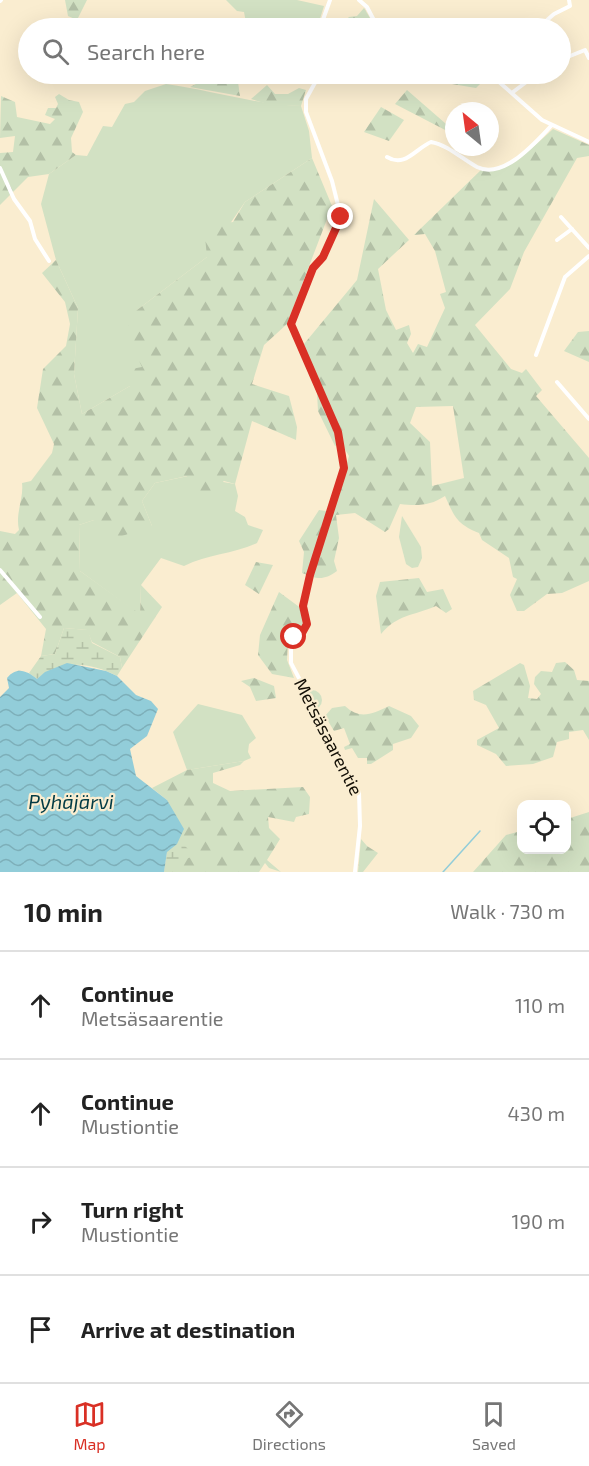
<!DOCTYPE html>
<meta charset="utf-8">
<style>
:root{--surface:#fff;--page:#f2f2f2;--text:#222;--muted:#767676;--line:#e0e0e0;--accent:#d93025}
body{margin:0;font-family:"Exo 2",sans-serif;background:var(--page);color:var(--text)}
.controls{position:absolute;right:18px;bottom:18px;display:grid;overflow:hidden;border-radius:12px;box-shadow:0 6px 24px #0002}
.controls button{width:54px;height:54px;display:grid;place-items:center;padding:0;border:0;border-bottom:2px solid var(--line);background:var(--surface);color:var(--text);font:30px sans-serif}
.compass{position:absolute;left:445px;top:102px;width:54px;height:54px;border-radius:50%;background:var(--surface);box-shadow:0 6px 24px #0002;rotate:331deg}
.stop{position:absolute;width:18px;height:18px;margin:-14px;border:4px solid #d93025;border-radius:50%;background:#fff}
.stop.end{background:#d93025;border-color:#fff;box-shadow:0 2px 6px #0008}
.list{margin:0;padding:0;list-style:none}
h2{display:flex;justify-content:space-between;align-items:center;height:78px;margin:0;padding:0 24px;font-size:26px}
h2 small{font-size:20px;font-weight:400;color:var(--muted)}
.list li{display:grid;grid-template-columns:39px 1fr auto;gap:18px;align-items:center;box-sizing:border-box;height:108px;padding:0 24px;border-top:2px solid var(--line)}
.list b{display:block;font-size:22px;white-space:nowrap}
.list p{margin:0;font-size:20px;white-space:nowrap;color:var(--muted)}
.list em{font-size:20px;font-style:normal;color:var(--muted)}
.icon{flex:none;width:33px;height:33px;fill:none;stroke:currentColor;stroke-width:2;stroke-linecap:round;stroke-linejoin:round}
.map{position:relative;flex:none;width:589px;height:872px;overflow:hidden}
.search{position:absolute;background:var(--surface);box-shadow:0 6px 24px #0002;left:18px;right:18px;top:18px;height:66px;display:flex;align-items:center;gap:15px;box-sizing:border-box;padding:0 21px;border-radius:33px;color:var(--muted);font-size:22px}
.sheet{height:510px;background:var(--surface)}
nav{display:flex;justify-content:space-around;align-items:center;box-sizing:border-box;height:84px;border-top:2px solid var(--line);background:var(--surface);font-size:16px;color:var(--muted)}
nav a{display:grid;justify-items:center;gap:3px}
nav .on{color:var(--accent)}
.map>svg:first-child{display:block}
</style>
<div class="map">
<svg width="589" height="872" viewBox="0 0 589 872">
<defs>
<pattern id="forest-firs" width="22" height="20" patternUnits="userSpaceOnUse" patternTransform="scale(1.5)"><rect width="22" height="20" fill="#d2e1c3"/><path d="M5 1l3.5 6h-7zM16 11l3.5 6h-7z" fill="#b3c0a6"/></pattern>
<pattern id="wetland-marsh" width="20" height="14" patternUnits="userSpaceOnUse" patternTransform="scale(1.5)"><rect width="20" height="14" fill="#d2e1c3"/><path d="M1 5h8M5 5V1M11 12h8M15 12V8" fill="none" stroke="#b3c0a6"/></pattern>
<pattern id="water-waves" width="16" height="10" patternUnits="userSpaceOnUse" patternTransform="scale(1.5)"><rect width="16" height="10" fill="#92cdd9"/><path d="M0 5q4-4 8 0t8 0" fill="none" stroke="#7dafb9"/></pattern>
</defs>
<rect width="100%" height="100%" fill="#faedd0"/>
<g fill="#d2e1c3">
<path d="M226,0h71l27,6 -7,22h-70l-3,-16 -7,-1z"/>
<path d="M166,84c45,6 90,21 135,22l8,25 3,27 -67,44 -38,55 -70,53 6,57 -13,19 -48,28 -8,-40 4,-66 -22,-48 -15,-56 8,-30 27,-19 11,1 16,-30 9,1 13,-23 9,-2 11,-11z"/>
<path d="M188,476l47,8 3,12 -3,15 10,6 3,8 15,5 -6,13c-24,11 -49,11 -73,23l-23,-8 -20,27 -1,30 -60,-44 -1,-46 15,-5 58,6 -10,-25 13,-18z"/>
<path d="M402,516l19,31 1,11 -4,9 -6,1 -6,-4 -7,-27z"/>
<path d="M198,704l44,11 14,23 -7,6 -1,8 3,6 -7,3 -57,9 -14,-38z"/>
</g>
<g fill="url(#forest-firs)" fill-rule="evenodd">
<path d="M65,0h22l-10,20 -9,-4z"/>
<path d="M364,8l12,20h-33l-2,-4 8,-7 8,-1z"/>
<path d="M215,74h37l-3,2 -7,-1 -4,7 2,14 -50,-9z"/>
<path d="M444,74l20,4 23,-1 -11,11 -30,-5z"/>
<path d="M267,85l8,9h13l11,-6 7,2 -5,16 -30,-1 -20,-6z"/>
<path d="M407,90l46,40 -2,3 -56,-29z"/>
<path d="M59,94l10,6 10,2 4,10 -12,26 1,14 4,3 -27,19 -21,3 -28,28v-52l13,-1 2,-16 -15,2 1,-42 14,6 2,15 33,7 5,-5 -10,-4 3,-7h8l2,-4 -3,-7z"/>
<path d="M381,107l23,13 -15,21 -25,-9z"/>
<path d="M553,129l36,16v11l-12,2 -53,94 -14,37 -35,36 36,44 11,4 4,-4 16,21 -6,6 53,62v123l-27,12 -15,1 -23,17h-7l-7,-16 7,-16 -4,-2 -4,-19 -27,-18 -3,-7c-22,-9 -24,-15 -34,-37 -15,10 -28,10 -45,8l-11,25 -4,3 -30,-19 -19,2 3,23 -5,23 3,10c-14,10 -20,8 -35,2l2,-21 -5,-11 20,-31 14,2 16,-56 -8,-13 -6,3 -17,-35 -1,-18 -12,-29 -1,-20 53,-64 17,-81 35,41 -31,29 8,41 10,20 13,-5 2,9 -4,9 6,10 5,-9 9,3 18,-39 -5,-14 6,-2 -11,-41 -10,-17 -11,1 68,-66c28,2 51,-22 71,-40zM453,406l11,72 -32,8 -2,-44 -20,-19 6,-16z"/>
<path d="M312,158l20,48 -45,118 -23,21 -12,39 37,12 8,31 -1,13 -44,-19 -17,63 -11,-3 -29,23 -8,-28 -32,7 -13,18 10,25 -45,15 -13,-21 -15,5 1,46 60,43 1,-29 21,22 -40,61 -2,-11 -28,-15 -5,-12 -23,-2 -9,26 -14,2 5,-27 -29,-36 -17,12v-74l15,3 4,-4c-4,-17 5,-31 3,-47l9,-2 21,-28 2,-9 -17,-36 6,-39 23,-23 4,-22 -5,-22 -23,-29 14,-13 22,48 -4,66 8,40 48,-28 -4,-16 16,-3 -17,-36 12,-21 70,-53 -3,-31 29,-4 12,-20z"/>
<path d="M589,331v31l-25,-11 14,-19z"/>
<path d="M256,562l17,3 -14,29 -14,-9z"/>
<path d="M419,578l8,14 16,-3 9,20 -6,4 -10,-7c-23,10 -38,8 -55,28l-5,-38 4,-14z"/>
<path d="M279,592l23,17 1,19 -15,11 -1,21 7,18 -22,-4 -14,-19 2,-20z"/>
<path d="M565,662l9,8 3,10 12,1v59l-6,-10 -14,2v7l-12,3 -4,15 -20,7 -27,2 -10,-12 -19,-9v-5l22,-12 -13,-23 -12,-5 -1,-9 47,-28 4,2 6,21 -2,12 9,1 4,-5 -7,-10 1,-7 6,-6 11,1 4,-9z"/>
<path d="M254,678l20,8 2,12 -20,3 -6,-14 -9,-6z"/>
<circle cx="312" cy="700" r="10"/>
<path d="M345,706c15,14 27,8 44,0l22,10 8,10 -8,12 -18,6v6l-22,14h-4v-6h-9l-6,-10 -7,2 -1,-3 6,-3 -6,-16 -10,3 -9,-15 7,-8z"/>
<path d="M244,761l-4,4 -27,8v10l17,8 73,-4 7,10 -1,17 -13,3 -2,5 -26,-5 1,11 11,11 -13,21 14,12 -12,-4 -4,-5 -6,9h-95l3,-9v-63l-15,-12 35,-18z"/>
<path d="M589,812v60h-116l33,-37 15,-4 1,19h44l1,-31z"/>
<path d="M361,839l6,7 11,7 -15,19h-5z"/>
</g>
<g fill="url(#wetland-marsh)">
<path d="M64,628l24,2 4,13 28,14 2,11 -5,8c-27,-14 -56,-17 -80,3l-8,-6 12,-17 14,-2z"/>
<path d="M179,840l16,16 -23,7 -8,9 3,-20z"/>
</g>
<path fill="url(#water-waves)" d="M67,663l39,8 11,5 19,19 15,6 7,8 -11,27 -17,13 6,27 31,24 17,29 -7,15 -10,8 -3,20h-164v-175l9,-9 -2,-10c10,-12 20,-7 30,1l8,-7z"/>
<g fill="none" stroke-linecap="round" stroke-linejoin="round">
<path stroke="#92cdd9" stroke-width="1.5" d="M443,872l37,-41"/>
<g stroke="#fff" stroke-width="4">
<path d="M359,0l8,7 11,21"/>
<path d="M0,1l1,-1"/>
<path d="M320,28l10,-28"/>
<path d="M538,28l16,-14 16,-8 -1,-6"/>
<path d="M560,60l25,-10 4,8"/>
<path d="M316,74v7l-10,18v13l26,69 9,36 -18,40 -10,11 -22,59 46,105 7,36 -34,107 -7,31 4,18 -5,9 -11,8v22l68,129 1,34 -5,46"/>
<path d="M457,74h25"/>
<path d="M490,74l52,46 47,22"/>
<path d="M513,92l24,-18"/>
<path d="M387,157c18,11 28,-8 44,-15 17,3 31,17 46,25 26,13 58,-24 74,-41"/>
<path d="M0,168l14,31 16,22 5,18 14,22"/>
<path d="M561,217l28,31"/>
<path d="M557,240l15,-11"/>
<path d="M536,355l29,-78 24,-21"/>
<path d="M557,382l32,37"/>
<path d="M0,570l40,47"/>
</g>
</g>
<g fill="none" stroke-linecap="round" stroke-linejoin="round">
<path stroke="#d93025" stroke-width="8" d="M294,637l8,-4 5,-9 -4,-18 7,-31 34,-107 -6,-36 -47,-108 22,-56 10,-11 18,-40"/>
</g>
<g text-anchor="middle" stroke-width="4.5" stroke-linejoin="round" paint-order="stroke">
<g font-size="18" fill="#120e05" stroke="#faedd0">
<text transform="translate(328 737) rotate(63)" y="6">Metsäsaarentie</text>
</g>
<g font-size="20" font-style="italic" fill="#023b45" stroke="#faedd0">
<text x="71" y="809">Pyhäjärvi</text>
</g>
</g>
</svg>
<div class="controls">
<button><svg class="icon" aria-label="locate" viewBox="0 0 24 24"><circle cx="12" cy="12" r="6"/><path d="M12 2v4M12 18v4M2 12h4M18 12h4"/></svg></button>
</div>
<svg class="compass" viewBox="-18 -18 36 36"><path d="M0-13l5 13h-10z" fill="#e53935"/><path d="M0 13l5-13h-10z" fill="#767676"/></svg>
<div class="stop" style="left:294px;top:637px"></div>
<div class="stop end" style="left:341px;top:217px"></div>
<div class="search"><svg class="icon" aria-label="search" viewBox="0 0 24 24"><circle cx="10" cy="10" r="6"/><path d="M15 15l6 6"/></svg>Search here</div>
</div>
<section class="sheet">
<h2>10 min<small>Walk · 730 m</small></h2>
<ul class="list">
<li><svg class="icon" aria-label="ahead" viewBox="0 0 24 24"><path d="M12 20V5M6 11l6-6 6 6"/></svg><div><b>Continue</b><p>Metsäsaarentie</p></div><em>110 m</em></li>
<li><svg class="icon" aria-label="ahead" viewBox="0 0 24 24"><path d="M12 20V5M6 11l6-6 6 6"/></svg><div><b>Continue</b><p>Mustiontie</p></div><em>430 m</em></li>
<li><svg class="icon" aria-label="right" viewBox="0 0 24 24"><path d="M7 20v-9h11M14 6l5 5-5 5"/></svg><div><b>Turn right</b><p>Mustiontie</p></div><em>190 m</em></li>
<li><svg class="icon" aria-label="arrive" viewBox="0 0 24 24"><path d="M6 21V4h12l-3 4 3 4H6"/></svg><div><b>Arrive at destination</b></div></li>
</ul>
</section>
<nav>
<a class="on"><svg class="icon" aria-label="map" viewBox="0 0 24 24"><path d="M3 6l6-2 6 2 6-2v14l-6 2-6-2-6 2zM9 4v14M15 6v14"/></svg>Map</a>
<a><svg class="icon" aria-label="directions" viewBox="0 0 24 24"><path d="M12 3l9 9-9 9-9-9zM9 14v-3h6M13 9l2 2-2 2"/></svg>Directions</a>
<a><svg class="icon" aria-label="saved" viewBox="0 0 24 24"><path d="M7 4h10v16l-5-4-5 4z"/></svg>Saved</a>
</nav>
